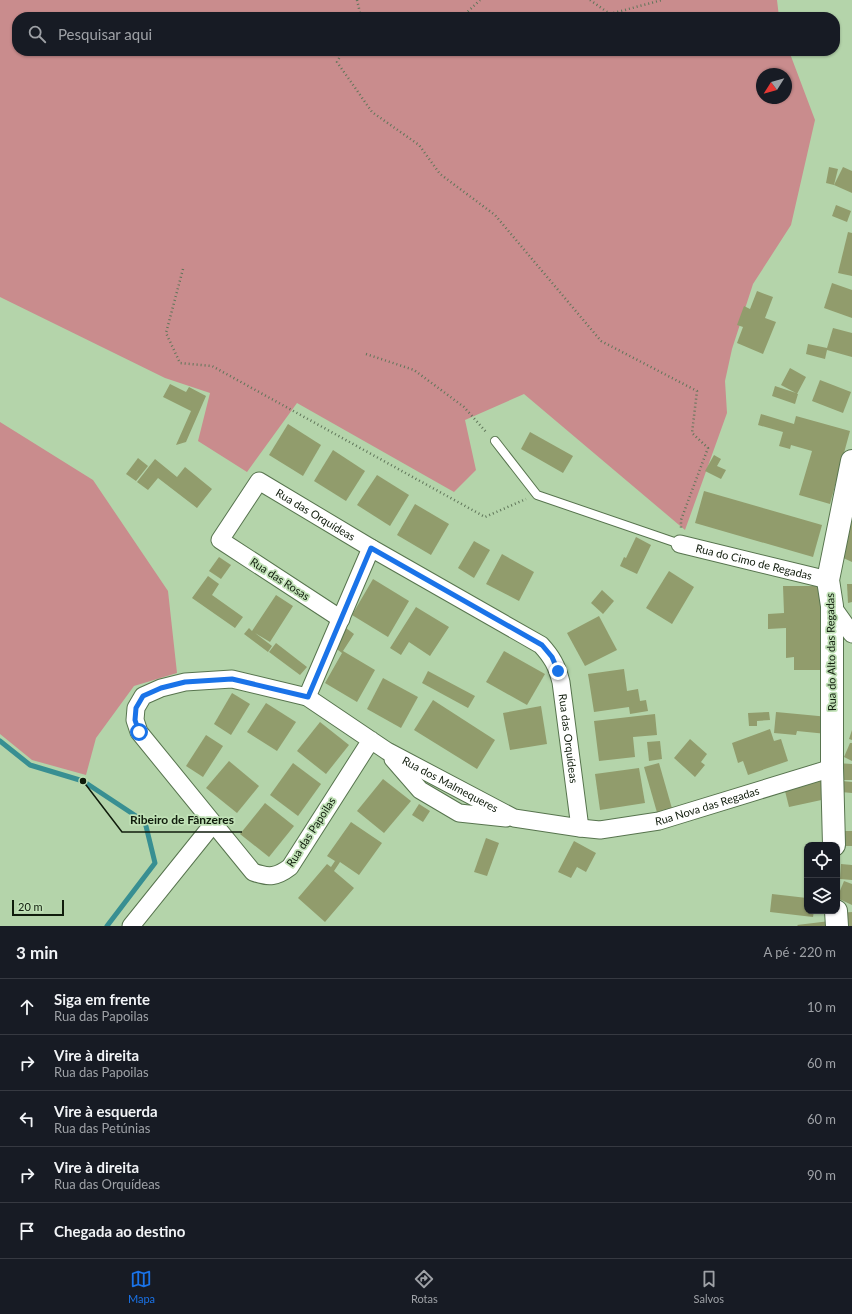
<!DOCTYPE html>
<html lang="pt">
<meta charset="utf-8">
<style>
:root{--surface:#171b24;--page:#242831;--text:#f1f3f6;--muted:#9ea1a6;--line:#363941;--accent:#1a73e8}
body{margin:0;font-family:Lato,sans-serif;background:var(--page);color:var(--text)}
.controls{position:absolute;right:12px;bottom:12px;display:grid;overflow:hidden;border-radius:8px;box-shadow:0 1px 3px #0004}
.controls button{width:36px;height:36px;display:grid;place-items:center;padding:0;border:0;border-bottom:1px solid var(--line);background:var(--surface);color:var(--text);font:20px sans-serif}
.compass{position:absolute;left:756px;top:68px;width:36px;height:36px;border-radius:50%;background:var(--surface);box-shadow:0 1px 3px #0004;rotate:233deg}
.scale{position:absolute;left:12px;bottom:10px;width:52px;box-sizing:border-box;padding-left:4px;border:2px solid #101c0c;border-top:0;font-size:11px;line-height:14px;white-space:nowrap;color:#101c0c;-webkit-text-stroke:3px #c0e1b6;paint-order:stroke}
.stop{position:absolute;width:12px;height:12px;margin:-9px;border:3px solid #1a73e8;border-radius:50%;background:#fff}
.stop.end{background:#1a73e8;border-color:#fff;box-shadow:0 1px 4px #0008}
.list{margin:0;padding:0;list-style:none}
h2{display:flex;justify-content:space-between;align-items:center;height:52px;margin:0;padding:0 16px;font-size:17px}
h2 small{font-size:13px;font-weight:400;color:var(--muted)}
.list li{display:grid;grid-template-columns:26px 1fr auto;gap:12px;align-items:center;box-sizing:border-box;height:56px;padding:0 16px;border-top:1px solid var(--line)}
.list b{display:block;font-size:15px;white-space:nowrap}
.list p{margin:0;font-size:13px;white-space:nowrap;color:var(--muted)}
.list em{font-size:13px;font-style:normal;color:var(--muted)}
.icon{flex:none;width:22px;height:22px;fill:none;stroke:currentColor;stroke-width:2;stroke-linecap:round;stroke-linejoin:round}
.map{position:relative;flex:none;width:852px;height:926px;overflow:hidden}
.search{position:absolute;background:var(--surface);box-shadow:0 1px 3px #0004;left:12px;right:12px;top:12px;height:44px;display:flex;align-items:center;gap:10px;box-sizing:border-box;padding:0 14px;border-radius:16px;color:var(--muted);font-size:15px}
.sheet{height:332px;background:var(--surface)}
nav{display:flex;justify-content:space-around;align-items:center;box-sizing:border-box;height:56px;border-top:1px solid var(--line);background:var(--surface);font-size:11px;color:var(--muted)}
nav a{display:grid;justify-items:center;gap:2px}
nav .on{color:var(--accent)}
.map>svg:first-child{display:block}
</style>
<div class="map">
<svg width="852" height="926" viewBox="0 0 852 926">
<rect width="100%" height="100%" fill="#b4d4aa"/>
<g fill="#c98c8d" fill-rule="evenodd">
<path d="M0,0h777l2,17h-762v34h772l26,69 -24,105 -38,59 -21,65 -7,32 2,32 -42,117 -161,-136 -59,26 11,50 -22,22 -157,-89 -50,69 -49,-31 12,-48 -45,-15 -165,-81zM762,74h24v24h-24z"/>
<path d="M0,422l93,58 75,111 9,82 -43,13 -38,52 -10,37 -54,-15 -32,-26z"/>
</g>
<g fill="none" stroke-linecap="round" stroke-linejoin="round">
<path stroke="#388f92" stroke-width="5" d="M0,741l30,24 53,16 62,41 10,41 -48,63"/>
</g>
<g fill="#919c6c">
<path d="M829,167l9,2 -4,16 -8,-2z"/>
<path d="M843,167l9,4v22l-18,-8z"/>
<path d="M836,205l15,6 -4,11 -15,-6z"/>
<path d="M848,232l4,1v43l-14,-3z"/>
<path d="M832,283l20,7v28l-28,-10z"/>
<path d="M757,291l16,6 -8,21 11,4 -13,32 -26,-11 6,-16 -6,-2 7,-19 6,3z"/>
<path d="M833,328l19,5v24l-25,-7 -2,9 -19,-5 2,-10 19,4z"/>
<path d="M790,368l16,9 -9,17h1l-3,10 -23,-8 3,-10 21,7 -15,-8z"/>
<path d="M820,380l31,12 -8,21 -31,-12z"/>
<path d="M170,384l16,8 3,-5 17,9 -20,46 -10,3 15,-34 -28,-14z"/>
<path d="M761,414l33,10 2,-8 54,15 -20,73 -31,-9 13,-44 -21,-6 -1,4 -11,-3 4,-14 -25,-7z"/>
<path d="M288,424l33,21 -18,31 -34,-21z"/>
<path d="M530,432l43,24 -10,17 -42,-24z"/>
<path d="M333,450l32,21 -19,30 -32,-20z"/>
<path d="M714,455l7,4 -4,7 9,4 -5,9 -16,-8z"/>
<path d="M138,458l10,8 -12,15 -10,-7z"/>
<path d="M155,459l22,18 8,-10 27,22 -15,19 -39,-30 -10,12 -11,-8z"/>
<path d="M377,475l32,20 -19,31 -33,-21z"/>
<path d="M704,491l118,34 -9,32 -118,-34z"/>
<path d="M415,504l34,20 -18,31 -34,-20z"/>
<path d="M852,515v47l-13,-6z"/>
<path d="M636,537l15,8 -14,29 -17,-8 4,-9 2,1z"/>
<path d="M474,541l16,9 -16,28 -16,-10z"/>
<path d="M502,554l32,18 -15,29 -33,-17z"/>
<path d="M219,557l12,8 -10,14 -12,-8z"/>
<path d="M669,571l25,16 -22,37 -26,-16z"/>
<path d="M208,576l11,8 -7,11 31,22 -8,11 -43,-30z"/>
<path d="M373,579l36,22 -21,36 -36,-22z"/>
<path d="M847,584h5v18l-4,1z"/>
<path d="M783,586h41l2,84h-32v-13l-8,1v-30l-18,1v-15l16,-1z"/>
<path d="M602,590l12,11 -11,13 -12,-11z"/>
<path d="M276,595l17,11 -23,36 -15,-9 17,13 -4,6 -24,-18 5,-6 3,3z"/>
<path d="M416,607l33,20 -19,29 -21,-14 -8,13 -11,-7z"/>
<path d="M599,616l18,34 -32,16 -18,-33z"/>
<path d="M346,628l8,6 -11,17 32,19 -18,32 -32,-19 17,-30 -8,-6z"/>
<path d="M276,643l31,24 -7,8 -31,-23z"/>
<path d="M504,651l41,23 -18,31 -41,-23z"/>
<path d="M624,669l3,22 11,-2 2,12 6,-1 2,11 -18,3 -1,-7 -35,5 -6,-38z"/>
<path d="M428,671l47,25 -7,12 -46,-25z"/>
<path d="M383,678l35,19 -17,31 -34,-19z"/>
<path d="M232,693l18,11 -19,31 -17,-11z"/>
<path d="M433,700l62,40 -18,29 -63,-39z"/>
<path d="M266,703l30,19 -19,29 -30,-19z"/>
<path d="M541,706l6,38 -37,6 -7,-37z"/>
<path d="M769,712l1,8 -13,1v5h-8l-1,-13z"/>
<path d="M776,712l53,5 -2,17 -30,-3 -1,4 -22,-2z"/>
<path d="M655,714l2,21 -24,2 2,20 -36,4 -5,-40z"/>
<path d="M320,722l29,23 -23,29 -29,-23z"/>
<path d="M770,729l4,12 7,-2 7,22 -40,14 -5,-14 -5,2 -6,-20z"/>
<path d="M852,730v10l-3,-1z"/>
<path d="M206,735l17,11 -20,31 -17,-11z"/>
<path d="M690,739l17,15 -6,8 4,3 -10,12 -21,-19z"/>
<path d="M660,741l2,18 -13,2 -2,-19z"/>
<path d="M850,743h2v18l-8,-4z"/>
<path d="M229,761l30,25 -22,27 -31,-25z"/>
<path d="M293,763l28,21 -23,32 -28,-21z"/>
<path d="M659,763l14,49 -15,4 -14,-49z"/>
<path d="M836,763l16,1v16h-17z"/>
<path d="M639,768l6,35 -45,7 -5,-36z"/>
<path d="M383,779l28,22 -27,32 -27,-22z"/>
<path d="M821,779l5,20 -37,8 -5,-20z"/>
<path d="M842,781l10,1v11l-11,-1z"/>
<path d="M265,803l29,23 -25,31 -29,-23z"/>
<path d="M419,804l11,7 -7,11 -11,-7z"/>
<path d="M351,822l31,21 -23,32 -19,-13 -6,9 20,17 -29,34 -27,-24 29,-34 4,3 4,-6 -8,-5z"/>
<path d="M835,831h17v15h-15z"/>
<path d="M486,838l13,5 -12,33 -13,-4z"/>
<path d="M574,841l22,12 -10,19 -9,-5 -6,11 -13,-6z"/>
<path d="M841,864l11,1v15l-12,-1z"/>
<path d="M844,881l8,3v21l-15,-7z"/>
<path d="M772,894l35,4v13h7l-1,6 -43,-5z"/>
<path d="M852,912v14h-11l-1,-13z"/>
<path d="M830,921l1,5h-33l-1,-1z"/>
</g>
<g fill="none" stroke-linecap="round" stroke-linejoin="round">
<defs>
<path id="lane" d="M495,441l42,54 143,49"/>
<g id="street">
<path id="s1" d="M680,544l148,36"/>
<path d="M832,606l20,28"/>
<path id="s2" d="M341,619l-121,-79 39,-59 112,67 170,97c11,12 16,21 20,37l19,146"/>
<path d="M307,697l64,-149"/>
<path id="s3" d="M371,740l-81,127c-13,10 -21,11 -37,5l-114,-140 -4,-12 1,-12 7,-12 18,-8 24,-6 47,-3 75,18 80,54 127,67 66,10 20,2 59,-9 173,-53"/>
<path d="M393,759l27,31 39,23 47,5"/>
<path d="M131,926l82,-102"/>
</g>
<g id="secondary">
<path d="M834,845l-2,-77v-162l-4,-26 24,-119"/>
<path d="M836,911l1,15"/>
</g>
</defs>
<use href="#lane" stroke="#57744e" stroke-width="10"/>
<use href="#street" stroke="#57744e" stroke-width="19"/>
<use href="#secondary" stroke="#57744e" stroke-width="24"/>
<g stroke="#5f7559" stroke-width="2.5" stroke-dasharray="1 3" stroke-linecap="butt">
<path d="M357,0l4,17"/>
<path d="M590,0l20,14 52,-14"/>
<path d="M462,17l18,-17"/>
<path d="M343,51l-6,11 35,50 47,33 21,29 55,41 106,126 96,50 -5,42 16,15 -27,72v8"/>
<path d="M183,269l-17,64 14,30 32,3 273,151 41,-18"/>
<path d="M366,354l48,16 50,37 23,26"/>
</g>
<use href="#lane" stroke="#fff" stroke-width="8"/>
<use href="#street" stroke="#fff" stroke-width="17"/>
<use href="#secondary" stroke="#fff" stroke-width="22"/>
</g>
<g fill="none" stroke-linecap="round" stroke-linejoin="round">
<path stroke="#1a73e8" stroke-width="5" d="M139,732l-4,-12 1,-12 7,-12 18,-8 24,-6 47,-3 76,18 63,-149 171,97 10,12 6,14"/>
</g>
<g text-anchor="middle" stroke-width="3.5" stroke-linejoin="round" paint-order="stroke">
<g font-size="11" fill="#101c0c" stroke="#c0e1b6">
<text dy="4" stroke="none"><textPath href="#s2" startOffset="281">Rua das Orquídeas</textPath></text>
<text dy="4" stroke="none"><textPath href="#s1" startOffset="76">Rua do Cimo de Regadas</textPath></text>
<text transform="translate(280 579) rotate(33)" y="4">Rua das Rosas</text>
<text transform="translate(831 652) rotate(-91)" y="4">Rua do Alto das Regadas</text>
<text dy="4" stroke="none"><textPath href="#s2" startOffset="641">Rua das Orquídeas</textPath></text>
<text dy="4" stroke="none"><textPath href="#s3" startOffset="746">Rua dos Malmequeres</textPath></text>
<text dy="4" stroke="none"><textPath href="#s3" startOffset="1015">Rua Nova das Regadas</textPath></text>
<text transform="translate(311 832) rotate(-57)" y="4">Rua das Papoilas</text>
</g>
</g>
<path fill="none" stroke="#101c0c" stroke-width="1.5" d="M83 781L122 832H242"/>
<circle fill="#101c0c" stroke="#c0e1b6" stroke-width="1.5" cx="83" cy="781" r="4"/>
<g font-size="12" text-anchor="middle" font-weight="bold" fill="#101c0c" stroke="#c0e1b6" stroke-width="3.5" stroke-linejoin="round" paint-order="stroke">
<text x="182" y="824">Ribeiro de Fânzeres</text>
</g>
</svg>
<div class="controls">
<button><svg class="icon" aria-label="locate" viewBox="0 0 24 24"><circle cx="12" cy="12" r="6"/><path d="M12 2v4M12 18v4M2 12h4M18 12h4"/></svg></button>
<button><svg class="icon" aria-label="layers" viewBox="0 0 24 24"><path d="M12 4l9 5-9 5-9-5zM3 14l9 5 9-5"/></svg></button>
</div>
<svg class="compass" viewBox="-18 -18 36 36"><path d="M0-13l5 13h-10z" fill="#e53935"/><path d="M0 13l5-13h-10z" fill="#9ea1a6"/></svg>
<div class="scale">20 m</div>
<div class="stop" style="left:139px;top:732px"></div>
<div class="stop end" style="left:558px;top:671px"></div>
<div class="search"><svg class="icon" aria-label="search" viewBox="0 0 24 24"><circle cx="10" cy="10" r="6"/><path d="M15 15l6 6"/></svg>Pesquisar aqui</div>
</div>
<section class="sheet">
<h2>3 min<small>A pé · 220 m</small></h2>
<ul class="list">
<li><svg class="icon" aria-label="ahead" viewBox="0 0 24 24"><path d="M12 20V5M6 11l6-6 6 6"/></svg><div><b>Siga em frente</b><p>Rua das Papoilas</p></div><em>10 m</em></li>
<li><svg class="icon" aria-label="right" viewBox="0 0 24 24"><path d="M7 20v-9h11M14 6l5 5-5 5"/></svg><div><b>Vire à direita</b><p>Rua das Papoilas</p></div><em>60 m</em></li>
<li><svg class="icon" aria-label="left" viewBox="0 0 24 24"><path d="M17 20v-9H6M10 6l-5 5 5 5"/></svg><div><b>Vire à esquerda</b><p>Rua das Petúnias</p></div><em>60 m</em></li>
<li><svg class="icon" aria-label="right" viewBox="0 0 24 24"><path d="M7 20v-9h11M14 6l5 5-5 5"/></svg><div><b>Vire à direita</b><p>Rua das Orquídeas</p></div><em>90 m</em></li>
<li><svg class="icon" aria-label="arrive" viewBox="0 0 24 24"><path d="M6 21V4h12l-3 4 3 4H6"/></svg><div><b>Chegada ao destino</b></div></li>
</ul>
</section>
<nav>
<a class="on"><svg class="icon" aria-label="map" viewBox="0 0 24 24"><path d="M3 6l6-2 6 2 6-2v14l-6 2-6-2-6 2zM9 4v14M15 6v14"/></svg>Mapa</a>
<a><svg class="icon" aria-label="directions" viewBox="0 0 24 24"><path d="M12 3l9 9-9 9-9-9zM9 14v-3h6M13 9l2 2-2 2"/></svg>Rotas</a>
<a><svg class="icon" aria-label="saved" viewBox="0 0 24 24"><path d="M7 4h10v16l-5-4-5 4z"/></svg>Salvos</a>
</nav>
